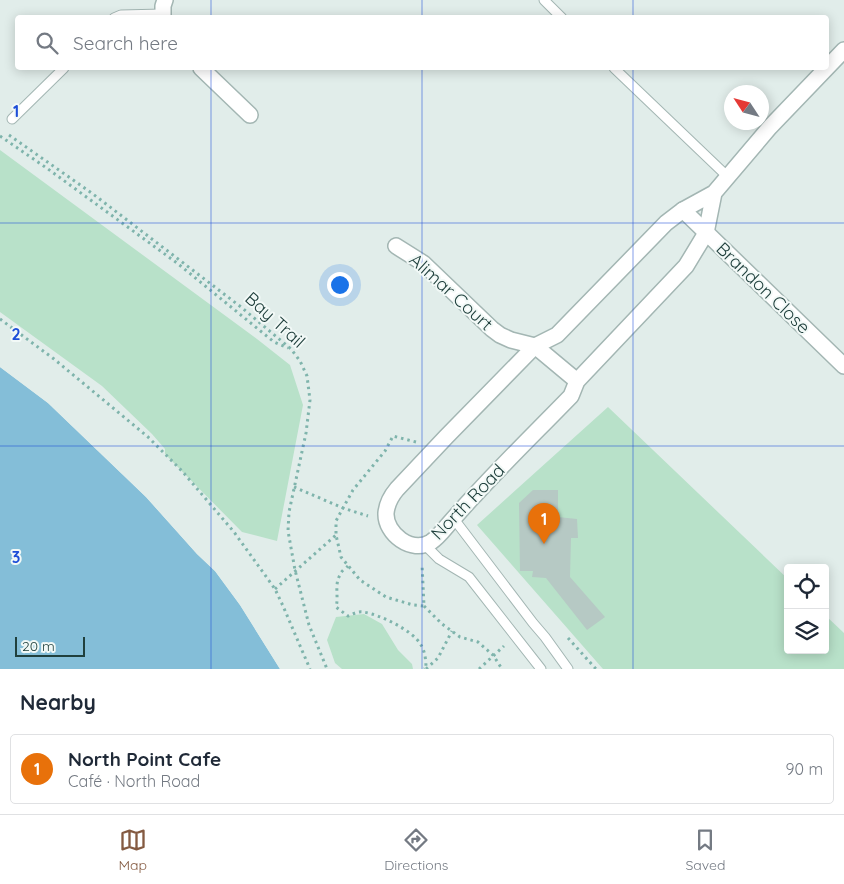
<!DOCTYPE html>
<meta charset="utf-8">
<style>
:root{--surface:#fff;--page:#f2f2f3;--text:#1f2937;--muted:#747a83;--line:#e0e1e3;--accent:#845a41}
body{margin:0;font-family:Quicksand,sans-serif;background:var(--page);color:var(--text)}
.controls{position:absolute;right:15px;bottom:15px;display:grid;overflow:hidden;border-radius:5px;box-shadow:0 2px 12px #0003}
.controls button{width:45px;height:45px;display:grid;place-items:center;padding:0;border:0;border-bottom:1px solid var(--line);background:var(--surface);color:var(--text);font:25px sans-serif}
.compass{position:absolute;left:724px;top:85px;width:45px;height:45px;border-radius:50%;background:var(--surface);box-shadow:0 2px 12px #0003;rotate:306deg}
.scale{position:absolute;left:15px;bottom:12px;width:70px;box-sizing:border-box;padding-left:5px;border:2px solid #20403d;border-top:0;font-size:14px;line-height:18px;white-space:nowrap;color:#20403d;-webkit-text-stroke:4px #f2f9f7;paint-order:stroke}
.you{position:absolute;left:339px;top:284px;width:18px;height:18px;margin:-12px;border:4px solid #fff;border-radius:50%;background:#1a73e8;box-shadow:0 0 0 8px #1a73e833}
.badge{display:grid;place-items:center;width:32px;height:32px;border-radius:50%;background:var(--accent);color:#fff;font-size:16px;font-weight:700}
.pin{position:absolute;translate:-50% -41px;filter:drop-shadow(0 1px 2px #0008)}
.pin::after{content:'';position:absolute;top:26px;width:18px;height:15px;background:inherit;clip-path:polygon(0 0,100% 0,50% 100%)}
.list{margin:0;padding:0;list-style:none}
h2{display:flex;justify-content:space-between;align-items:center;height:65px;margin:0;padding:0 20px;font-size:21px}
h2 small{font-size:16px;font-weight:400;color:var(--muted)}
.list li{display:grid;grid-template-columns:32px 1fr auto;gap:15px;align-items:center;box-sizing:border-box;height:70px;margin:0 10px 10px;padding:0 10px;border:1px solid var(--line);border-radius:5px}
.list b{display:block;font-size:19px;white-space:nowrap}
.list p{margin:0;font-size:16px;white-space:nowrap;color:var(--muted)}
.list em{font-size:16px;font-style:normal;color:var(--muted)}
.icon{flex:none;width:28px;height:28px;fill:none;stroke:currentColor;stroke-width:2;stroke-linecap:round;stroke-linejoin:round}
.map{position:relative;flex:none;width:844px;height:669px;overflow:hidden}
.search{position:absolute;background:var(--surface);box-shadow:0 2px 12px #0003;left:15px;right:15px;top:15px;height:55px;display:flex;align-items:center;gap:12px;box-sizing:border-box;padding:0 18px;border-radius:5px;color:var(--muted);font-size:19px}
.sheet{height:145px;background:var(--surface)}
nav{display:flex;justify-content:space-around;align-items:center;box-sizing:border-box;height:70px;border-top:1px solid var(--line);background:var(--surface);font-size:14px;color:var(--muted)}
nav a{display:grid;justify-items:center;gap:2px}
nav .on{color:var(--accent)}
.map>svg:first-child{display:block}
</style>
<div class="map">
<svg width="844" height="669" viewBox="0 0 844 669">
<rect width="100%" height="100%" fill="#e1edea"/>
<g fill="#b8e1c9">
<path d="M0,150l257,189 33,26 13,40 -26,136 -35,-9 -77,-78v-5l-13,-15 -50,-48 -102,-74z"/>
<path d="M608,407l180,172v71h37v-35l19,18v36h-241l-126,-144z"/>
<path d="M364,614l18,10 16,26 14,14 1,5h-71l-7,-6 -8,-23 9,-23z"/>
</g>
<path fill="#84bed8" d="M0,367l48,36 98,94 51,57 18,17 25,34 40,64h-280z"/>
<path fill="#e1edea" d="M0,365l50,36 97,94 52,57 18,18 25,34 40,65h-2l-40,-64 -25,-34 -18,-17 -51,-57 -98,-94 -48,-36z"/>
<path fill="#b6c9c4" d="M533,490h25v27l19,2 1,19h-7l-1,39 35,40 -18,13 -41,-52 -14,-1 1,-6h-13l-1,-68z"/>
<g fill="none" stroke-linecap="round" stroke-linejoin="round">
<defs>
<g id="service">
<path d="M544,0l18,18"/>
<path d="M114,18l7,-3 42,-1"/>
<path d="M614,68l114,109"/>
<path d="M12,119l52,-51"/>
<path d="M454,519l79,104 12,14 23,32"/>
<path d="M425,545l14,14 30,18 72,92"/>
</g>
<g id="minor">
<path d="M163,18v-12l2,-6"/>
<path d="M201,68l49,47"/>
<path d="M714,193l-8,40 -20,33 -109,115 -6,15c-32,33 -65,65 -96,99 -10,10 -18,20 -28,31 -5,6 -10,12 -16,16 -19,12 -46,-8 -45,-29 1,-10 5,-17 11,-24l49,-52 89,-91 22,-11 109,-112 17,-13 31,-17 56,-66 74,-77"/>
<path d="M683,210l161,156"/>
<path d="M396,246l27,17 69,66 8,6 11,5 24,6 42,35"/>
</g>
</defs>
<use href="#service" stroke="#a3b6b3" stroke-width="11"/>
<use href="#minor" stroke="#a3b6b3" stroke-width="18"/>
<g stroke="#7fb4ac" stroke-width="3" stroke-dasharray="2.5 4" stroke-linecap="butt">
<path d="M9,135l84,59 148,113 50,42 9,12 7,15 3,24 -4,33 -17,79 -1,19 7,39 14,55 18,44"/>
<path d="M0,136l48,33 129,94 97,79 14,6"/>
<path d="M0,319l54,40 94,78 34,34 52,61 41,57 8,17 27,63"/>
<path d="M416,442l-23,-6 -8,15 -32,39 -10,18 -7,13v14l5,22 19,23 26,17 27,8 11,1 -2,-42"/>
<path d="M294,487l49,21 25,8"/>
<path d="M348,566c-2,2 -7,5 -8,9 -6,10 -1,22 -4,32l12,9c5,-2 10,-5 15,-4 16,2 51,19 58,33 4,6 5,16 5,23l-2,1"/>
<path d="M275,589l61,-54"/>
<path d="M424,606l18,18 18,13 18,5 15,13 9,14"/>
<path d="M568,638l28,31"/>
<path d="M426,669l12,-11 14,-27"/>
<path d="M479,669l25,-23"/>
</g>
<use href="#service" stroke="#fff" stroke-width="9"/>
<use href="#minor" stroke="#fff" stroke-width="15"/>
</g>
<path fill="none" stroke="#1d4ed8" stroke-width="1" stroke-opacity="0.55" d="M211,0v18M422,0v18M633,0v18M211,68v601M422,68v601M633,68v601M0,223h844M0,446h844"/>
<g text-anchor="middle" stroke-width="4" stroke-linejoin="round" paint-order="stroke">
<g font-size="18" fill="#20403d" stroke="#f2f9f7">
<text transform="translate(763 288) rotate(44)" y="6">Brandon Close</text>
<text transform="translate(451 292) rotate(42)" y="6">Alimar Court</text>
<text transform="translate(275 320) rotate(42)" y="6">Bay Trail</text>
<text transform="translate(468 502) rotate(-46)" y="6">North Road</text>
</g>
</g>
<g font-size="16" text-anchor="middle" font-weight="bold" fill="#1d4ed8" stroke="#f2f9f7" stroke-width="4" stroke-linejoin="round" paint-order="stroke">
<text x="16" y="117">1</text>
<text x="16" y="340">2</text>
<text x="16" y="563">3</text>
</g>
</svg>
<div class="controls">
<button><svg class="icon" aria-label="locate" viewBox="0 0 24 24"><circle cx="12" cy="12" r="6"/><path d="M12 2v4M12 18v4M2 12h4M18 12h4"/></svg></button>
<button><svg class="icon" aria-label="layers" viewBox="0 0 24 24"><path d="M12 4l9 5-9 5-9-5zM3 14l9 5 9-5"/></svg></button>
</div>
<svg class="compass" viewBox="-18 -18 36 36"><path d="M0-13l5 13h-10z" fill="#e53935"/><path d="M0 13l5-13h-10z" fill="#747a83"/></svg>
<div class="scale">20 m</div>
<div class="you"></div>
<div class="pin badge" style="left:544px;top:544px;background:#e8710a">1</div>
<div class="search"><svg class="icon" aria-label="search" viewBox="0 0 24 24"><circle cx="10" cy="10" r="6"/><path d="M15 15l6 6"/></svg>Search here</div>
</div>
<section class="sheet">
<h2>Nearby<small></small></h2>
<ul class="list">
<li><span class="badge" style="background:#e8710a">1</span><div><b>North Point Cafe</b><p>Café · North Road</p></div><em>90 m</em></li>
</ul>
</section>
<nav>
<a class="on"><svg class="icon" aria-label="map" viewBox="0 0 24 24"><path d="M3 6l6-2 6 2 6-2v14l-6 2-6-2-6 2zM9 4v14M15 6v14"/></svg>Map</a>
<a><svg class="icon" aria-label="directions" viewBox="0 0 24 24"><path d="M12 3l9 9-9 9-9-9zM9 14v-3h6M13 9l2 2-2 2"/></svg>Directions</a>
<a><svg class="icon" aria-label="saved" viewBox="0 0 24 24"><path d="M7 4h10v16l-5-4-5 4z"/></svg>Saved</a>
</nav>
